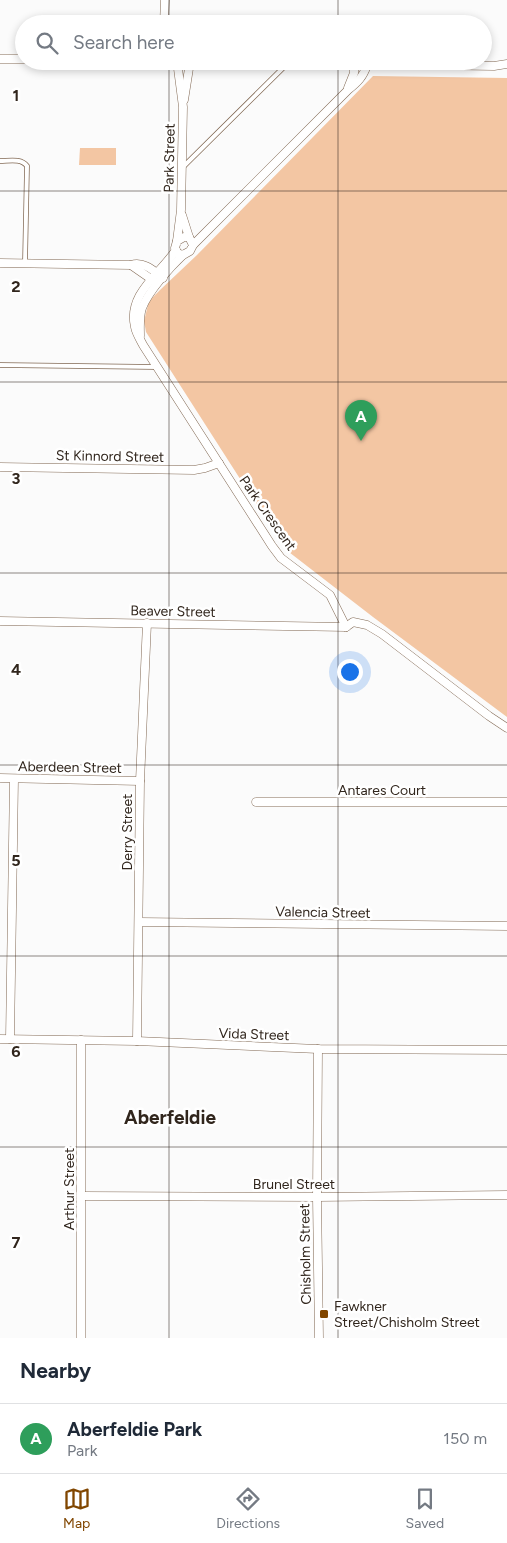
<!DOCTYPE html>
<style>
:root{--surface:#fff;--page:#f6f6f7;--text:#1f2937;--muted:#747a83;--line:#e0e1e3;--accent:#814600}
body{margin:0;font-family:Figtree,sans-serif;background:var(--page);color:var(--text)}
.you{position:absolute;left:349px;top:671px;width:18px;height:18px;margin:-12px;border:4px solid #fff;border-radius:50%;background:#1a73e8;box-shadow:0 0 0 8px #1a73e833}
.badge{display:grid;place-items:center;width:32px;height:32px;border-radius:50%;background:var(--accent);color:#fff;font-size:16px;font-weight:700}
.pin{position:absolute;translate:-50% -41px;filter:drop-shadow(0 1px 2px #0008)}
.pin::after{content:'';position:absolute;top:26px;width:18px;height:15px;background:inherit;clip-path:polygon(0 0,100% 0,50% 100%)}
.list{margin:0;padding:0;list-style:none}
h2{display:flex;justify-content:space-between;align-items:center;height:65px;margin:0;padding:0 20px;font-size:21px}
h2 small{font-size:16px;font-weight:400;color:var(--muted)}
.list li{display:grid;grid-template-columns:32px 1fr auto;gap:15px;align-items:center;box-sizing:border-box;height:70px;padding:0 20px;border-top:1px solid var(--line)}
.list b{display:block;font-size:19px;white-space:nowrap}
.list p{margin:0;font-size:16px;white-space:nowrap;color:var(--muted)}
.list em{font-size:16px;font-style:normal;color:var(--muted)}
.icon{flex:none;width:28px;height:28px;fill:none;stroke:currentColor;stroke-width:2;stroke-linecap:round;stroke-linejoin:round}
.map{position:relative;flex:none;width:507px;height:1338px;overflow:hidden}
.search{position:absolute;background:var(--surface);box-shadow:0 2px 8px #0003;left:15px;right:15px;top:15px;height:55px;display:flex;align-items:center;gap:12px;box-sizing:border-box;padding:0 18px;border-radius:28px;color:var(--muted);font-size:19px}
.sheet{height:135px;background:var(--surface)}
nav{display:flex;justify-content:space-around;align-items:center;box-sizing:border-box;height:70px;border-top:1px solid var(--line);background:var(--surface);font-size:14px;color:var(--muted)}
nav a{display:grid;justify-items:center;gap:2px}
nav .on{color:var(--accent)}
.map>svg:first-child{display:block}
</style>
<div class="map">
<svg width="507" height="1338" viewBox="0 0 507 1338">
<rect width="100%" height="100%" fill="#fbfbfb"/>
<g fill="#f3c6a3">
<path d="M373,76l134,2v639l-134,-100 -88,-68 -139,-217 -2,-11 5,-20 11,-11 37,-35z"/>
<path d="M80,148h36v17h-37z"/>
</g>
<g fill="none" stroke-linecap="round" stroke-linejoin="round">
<defs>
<g id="lane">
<path d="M0,161c9,0 21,-3 27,5l-2,97"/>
<path d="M184,166l103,-102"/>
<path d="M0,365l157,2"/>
</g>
<g id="street">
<path d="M164,24l1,-24"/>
<path d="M0,59h24"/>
<path d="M175,61l319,5 13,-2"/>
<path d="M177,61l6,46 -2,103 -4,31"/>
<path d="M348,88l6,-15v-9"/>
<path d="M184,100l6,-38"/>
<path d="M182,215l7,22"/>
<path d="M184,237h5l4,8 -3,6 -7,4 -6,-2 -2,-5 2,-7z"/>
<path d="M193,245l155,-155c10,-8 15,-13 19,-25"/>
<path d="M176,250c-16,24 -49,44 -41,77 1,6 5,12 8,18l129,201 9,12 49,37 16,32"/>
<path d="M0,263l131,2c13,-4 23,6 32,13"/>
<path d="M131,265l23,16"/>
<path d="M140,336c0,-9 -1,-19 2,-28 6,-16 28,-41 41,-53"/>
<path d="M0,467l194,3 11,-2 14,-5"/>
<path d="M0,621l346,6"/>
<path d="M346,627l7,-5 14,3 15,9 107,82 18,12"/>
<path d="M0,778l140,3"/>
<path d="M256,802h251"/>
<path d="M139,922l368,4"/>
<path d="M0,1039l137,2 181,8 189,1"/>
<path d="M10,1039l4,-260"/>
<path d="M81,1040v298"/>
<path d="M137,1041l3,-260 7,-158"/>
<path d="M318,1049l-1,148 2,141"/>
<path d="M82,1196l235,1 190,-2"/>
</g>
</defs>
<use href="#lane" stroke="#836a55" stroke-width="5.5"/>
<use href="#street" stroke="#836a55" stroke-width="9"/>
<use href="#lane" stroke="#fff" stroke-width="4"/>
<use href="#street" stroke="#fff" stroke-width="8"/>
</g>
<path fill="none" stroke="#31261d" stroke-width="1" stroke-opacity="0.55" d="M169,0v24M338,0v24M169,61v1277M338,61v1277M0,191h507M0,382h507M0,573h507M0,765h507M0,956h507M0,1147h507"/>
<rect fill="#814600" stroke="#fff" stroke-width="2" x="319" y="1309" width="10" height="10" rx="2.5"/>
<g text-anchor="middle" stroke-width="5" stroke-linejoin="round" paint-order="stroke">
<g font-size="14" fill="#31261d" stroke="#fff">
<text transform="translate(169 158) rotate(-89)" y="5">Park Street</text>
<text transform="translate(110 456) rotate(1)" y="5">St Kinnord Street</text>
<text transform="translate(268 513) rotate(55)" y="5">Park Crescent</text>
<text transform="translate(173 611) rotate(1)" y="5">Beaver Street</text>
<text transform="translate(70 767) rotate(1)" y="5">Aberdeen Street</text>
<text x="382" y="795">Antares Court</text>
<text transform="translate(127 832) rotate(-90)" y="5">Derry Street</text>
<text transform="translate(323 912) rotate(1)" y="5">Valencia Street</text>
<text transform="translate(254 1034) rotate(2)" y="5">Vida Street</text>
<text x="294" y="1189">Brunel Street</text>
<text transform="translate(69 1189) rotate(-90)" y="5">Arthur Street</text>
<text transform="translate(305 1254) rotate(-91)" y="5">Chisholm Street</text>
</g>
<g font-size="14" fill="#31261d" stroke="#fff" text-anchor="start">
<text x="334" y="1311">Fawkner<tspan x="334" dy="16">Street/Chisholm Street</tspan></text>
</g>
<g font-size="19" font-weight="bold" fill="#31261d" stroke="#fff">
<text x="170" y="1124">Aberfeldie</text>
</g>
</g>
<g font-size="16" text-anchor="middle" font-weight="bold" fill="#31261d" stroke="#fff" stroke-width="5" stroke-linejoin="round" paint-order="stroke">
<text x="16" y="101">1</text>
<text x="16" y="292">2</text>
<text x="16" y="484">3</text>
<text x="16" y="675">4</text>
<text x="16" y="866">5</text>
<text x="16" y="1057">6</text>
<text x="16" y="1248">7</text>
</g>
</svg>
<div class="you"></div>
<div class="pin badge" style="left:361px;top:441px;background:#2e9e5b">A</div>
<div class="search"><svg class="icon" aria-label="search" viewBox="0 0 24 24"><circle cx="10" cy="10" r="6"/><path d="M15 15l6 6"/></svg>Search here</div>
</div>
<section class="sheet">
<h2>Nearby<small></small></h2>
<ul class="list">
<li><span class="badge" style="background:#2e9e5b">A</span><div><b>Aberfeldie Park</b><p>Park</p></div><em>150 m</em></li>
</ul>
</section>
<nav>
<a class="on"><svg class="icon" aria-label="map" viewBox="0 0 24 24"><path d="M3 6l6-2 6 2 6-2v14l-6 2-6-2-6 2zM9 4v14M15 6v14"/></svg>Map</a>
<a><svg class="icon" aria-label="directions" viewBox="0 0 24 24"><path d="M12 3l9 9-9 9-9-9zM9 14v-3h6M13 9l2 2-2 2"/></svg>Directions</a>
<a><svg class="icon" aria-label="saved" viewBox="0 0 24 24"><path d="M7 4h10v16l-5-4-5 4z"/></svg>Saved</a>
</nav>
